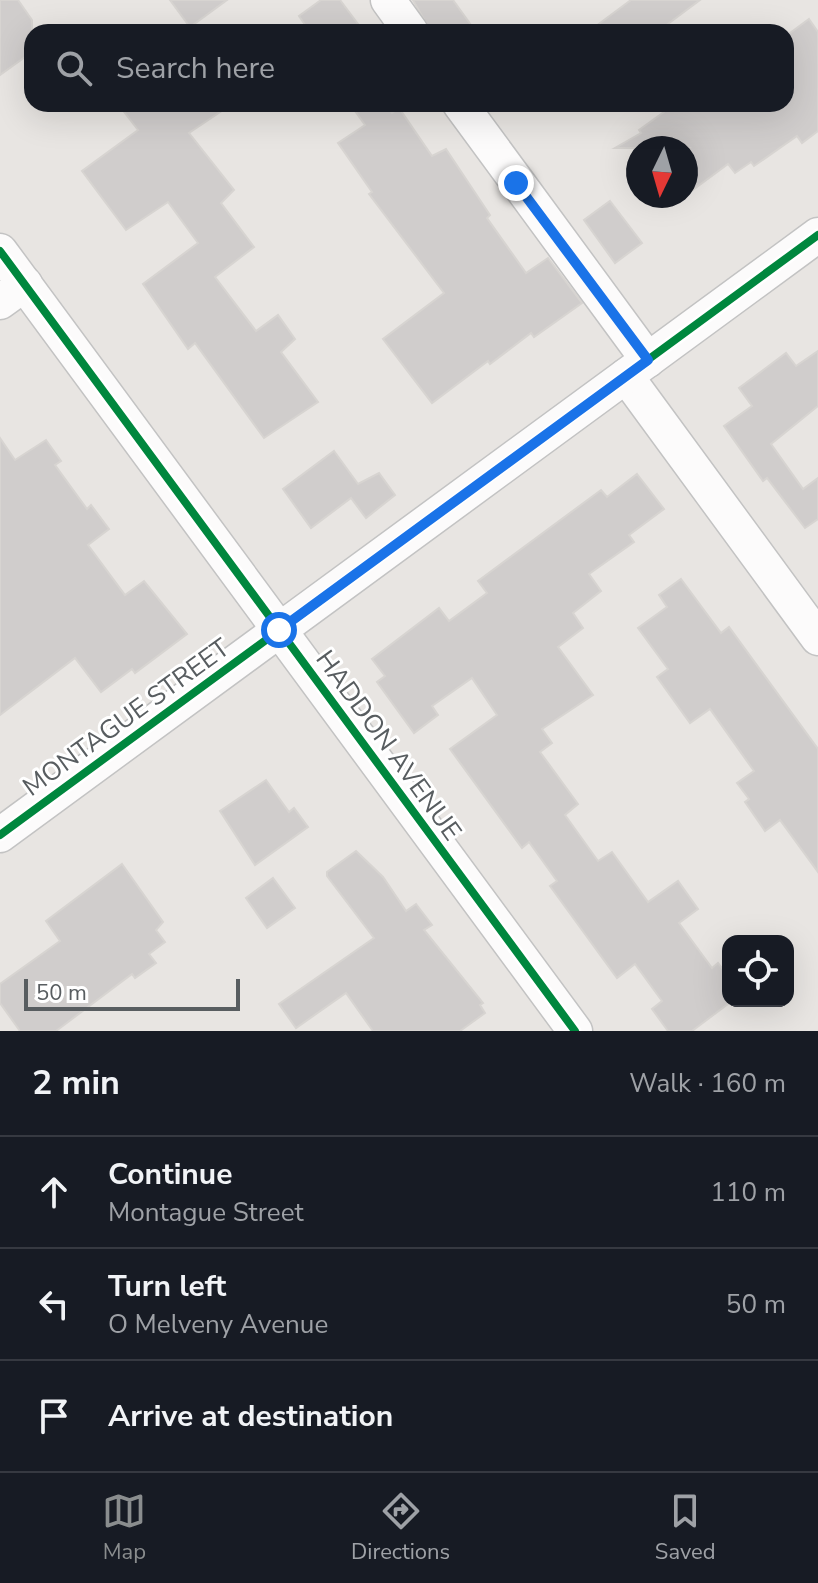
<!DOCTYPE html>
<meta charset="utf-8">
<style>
:root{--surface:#171b24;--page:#20242c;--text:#f1f3f6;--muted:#9ea1a6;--line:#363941;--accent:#8a8d8e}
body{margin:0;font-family:"Nunito Sans",sans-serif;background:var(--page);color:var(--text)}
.controls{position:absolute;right:24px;bottom:24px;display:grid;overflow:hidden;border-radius:16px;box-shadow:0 8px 32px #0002}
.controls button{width:72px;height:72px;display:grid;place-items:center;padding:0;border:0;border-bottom:2px solid var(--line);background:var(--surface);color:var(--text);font:40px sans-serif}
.compass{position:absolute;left:626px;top:136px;width:72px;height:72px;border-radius:50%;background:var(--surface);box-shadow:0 8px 32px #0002;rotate:185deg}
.scale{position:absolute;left:24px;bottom:20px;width:216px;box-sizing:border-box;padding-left:8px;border:4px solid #585d60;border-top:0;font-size:22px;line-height:28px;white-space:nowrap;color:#585d60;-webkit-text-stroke:6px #fff;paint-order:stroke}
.stop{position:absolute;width:24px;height:24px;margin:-18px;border:6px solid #1a73e8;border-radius:50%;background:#fff}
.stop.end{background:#1a73e8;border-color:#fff;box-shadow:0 2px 8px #0008}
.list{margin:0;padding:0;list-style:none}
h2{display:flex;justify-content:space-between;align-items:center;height:104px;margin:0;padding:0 32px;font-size:34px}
h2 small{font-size:26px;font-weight:400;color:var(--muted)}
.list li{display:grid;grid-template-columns:52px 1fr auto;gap:24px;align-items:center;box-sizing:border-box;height:112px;padding:0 32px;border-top:2px solid var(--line)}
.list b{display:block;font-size:30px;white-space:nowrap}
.list p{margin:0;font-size:26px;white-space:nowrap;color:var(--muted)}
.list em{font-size:26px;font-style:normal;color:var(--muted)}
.icon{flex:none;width:44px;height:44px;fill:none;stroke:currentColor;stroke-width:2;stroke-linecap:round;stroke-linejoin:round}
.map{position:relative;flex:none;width:818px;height:1031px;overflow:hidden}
.search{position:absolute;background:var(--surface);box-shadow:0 8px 32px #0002;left:24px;right:24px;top:24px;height:88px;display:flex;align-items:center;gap:20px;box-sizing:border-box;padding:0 28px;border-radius:24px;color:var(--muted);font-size:30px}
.sheet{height:440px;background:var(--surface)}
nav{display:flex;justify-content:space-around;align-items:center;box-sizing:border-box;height:112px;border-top:2px solid var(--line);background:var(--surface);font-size:22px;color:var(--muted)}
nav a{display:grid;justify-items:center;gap:4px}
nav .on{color:var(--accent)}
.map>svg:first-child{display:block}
</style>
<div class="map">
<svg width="818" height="1031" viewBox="0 0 818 1031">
<rect width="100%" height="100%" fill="#e8e5e2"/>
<g fill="#d0cdcc" stroke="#d7d4d1" stroke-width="2">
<path d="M0,0h18l14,20v32l-32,23z"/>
<path d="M170,0h57l-37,27z"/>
<path d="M321,0h19l24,32h-54l-11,-16z"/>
<path d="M413,0h40l23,32h-45z"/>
<path d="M631,0h69l-43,32h-69z"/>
<path d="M809,19l9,13v99l-16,12 -5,-7 -43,30 -3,-4 -16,11 -7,-9 -42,31v-45l3,-2h-74l26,-15 -2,-3 36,-26h111v-68z"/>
<path d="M118,104h114l-43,29 45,57 -13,13 33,44 -39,30 41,54 22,-16 17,24 -14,13 37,50 -54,36 -69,-95 -7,6 -45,-65 55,-41 -30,-41 -42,28 -44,-59 56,-41z"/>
<path d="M350,104h35l7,9 7,-5 33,48 14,-7 44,66 -3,3 39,55 22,-15 34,45 -48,34 -3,-4 -41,31 -2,-3 -56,42 -49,-64 61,-46 -75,-99 3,-2 -34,-49 27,-18z"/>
<path d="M610,201l32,42 -27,20 -31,-43z"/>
<path d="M818,351v55l-47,38 32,45 15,-11v41l-13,9 -38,-50 -4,3 -39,-55 28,-20 -13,-18 47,-35 10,13z"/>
<path d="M0,438l15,22 31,-20 15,21 -6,4 32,44 4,-4 18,24 -21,16 37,50 19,-14 43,53 -52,39 -3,-4 -31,23 -26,-34 -75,57z"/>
<path d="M334,451l24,33 21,-11 16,22 -29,23 -15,-20 -40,30 -28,-39z"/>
<path d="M637,474l27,35 -35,26 5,7 -45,32 12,17 -28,22 10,15 -25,19 35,48 -51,34 10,14 -12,9 38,52 -13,11 33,46 14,-9 36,50 30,-21 20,28 -19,14 33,45 6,-5 10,13v28l-36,27h-24l-16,-22 10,-8 -27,-37 -18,14 -67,-92 7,-5 -28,-39 -7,6 -72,-99 47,-34 -25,-37 -40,28 6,9 -24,18 -37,-51 8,-6 -13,-17 67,-51 10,13 38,-28 -9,-12 123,-91 6,7z"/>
<path d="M681,579l40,54 8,-6 89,122v123l-38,-52 -15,11 -20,-29 4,-3 -12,-16 17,-12 -44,-62 -20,14 -33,-46 11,-8 -30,-41 29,-21 -8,-12z"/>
<path d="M266,780l23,32 5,-4 14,19 -53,38 -35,-54z"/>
<path d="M356,851l27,26 23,34 10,-7 16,21 -8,5 59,73 -3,2 5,8 -25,18h-87l-27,-38 -50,35 -17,-24 95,-66 -47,-62v-4z"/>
<path d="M122,864l41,58 -7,8 9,12 -16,12 7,9 -21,15 -3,-4 -76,57h-36l-20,-28v-19l60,-43 -14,-20z"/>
<path d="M273,878l22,30 -28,20 -21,-30z"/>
</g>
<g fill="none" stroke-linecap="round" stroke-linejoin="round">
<defs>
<g id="minor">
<path d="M388,0l23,32"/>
<path d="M460,104l188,256"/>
<path d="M0,251l575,780"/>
<path d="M0,302l25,-18"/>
<path d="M626,376l192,262"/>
<path d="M0,835l818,-600"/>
</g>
</defs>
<use href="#minor" stroke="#c3c3c3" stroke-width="37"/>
<use href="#minor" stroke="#fcfbfb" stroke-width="34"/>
<defs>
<g id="cycleway">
<path d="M0,251l575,780"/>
<path d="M0,835l818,-600"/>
</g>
</defs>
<use href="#cycleway" stroke="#fff" stroke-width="13"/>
<use href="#cycleway" stroke="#00873e" stroke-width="8"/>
</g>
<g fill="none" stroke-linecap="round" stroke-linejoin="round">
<path stroke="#1a73e8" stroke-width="10" d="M279,630l369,-270 -132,-177"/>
</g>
<g text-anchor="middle" stroke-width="6" stroke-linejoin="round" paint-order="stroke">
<g font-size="26" fill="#585d60" stroke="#fff">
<text transform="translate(126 717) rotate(-36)" y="9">MONTAGUE STREET</text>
<text transform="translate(389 745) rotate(54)" y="9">HADDON AVENUE</text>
</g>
</g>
</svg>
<div class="controls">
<button><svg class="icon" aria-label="locate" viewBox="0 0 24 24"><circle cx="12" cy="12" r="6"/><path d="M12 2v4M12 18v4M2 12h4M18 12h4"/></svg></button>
</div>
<svg class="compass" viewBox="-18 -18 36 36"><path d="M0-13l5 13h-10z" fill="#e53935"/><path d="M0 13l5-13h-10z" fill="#9ea1a6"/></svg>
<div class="scale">50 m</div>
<div class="stop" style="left:279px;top:630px"></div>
<div class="stop end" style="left:516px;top:183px"></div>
<div class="search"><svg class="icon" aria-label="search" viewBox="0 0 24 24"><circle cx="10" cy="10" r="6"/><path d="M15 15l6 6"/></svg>Search here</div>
</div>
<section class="sheet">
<h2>2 min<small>Walk · 160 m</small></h2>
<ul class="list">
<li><svg class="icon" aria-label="ahead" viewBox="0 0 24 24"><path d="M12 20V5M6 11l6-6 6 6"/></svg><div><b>Continue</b><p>Montague Street</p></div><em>110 m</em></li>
<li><svg class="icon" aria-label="left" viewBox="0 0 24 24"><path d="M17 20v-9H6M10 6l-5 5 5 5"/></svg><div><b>Turn left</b><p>O Melveny Avenue</p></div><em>50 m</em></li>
<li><svg class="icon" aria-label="arrive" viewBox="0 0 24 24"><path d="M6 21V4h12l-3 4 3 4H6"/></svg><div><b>Arrive at destination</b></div></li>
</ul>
</section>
<nav>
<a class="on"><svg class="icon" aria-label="map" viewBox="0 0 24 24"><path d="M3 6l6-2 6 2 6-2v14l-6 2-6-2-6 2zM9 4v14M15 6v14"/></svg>Map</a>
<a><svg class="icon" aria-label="directions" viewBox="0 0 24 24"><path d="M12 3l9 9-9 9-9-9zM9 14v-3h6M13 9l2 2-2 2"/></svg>Directions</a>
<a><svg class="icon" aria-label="saved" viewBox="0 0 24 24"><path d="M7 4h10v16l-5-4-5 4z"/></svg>Saved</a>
</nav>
